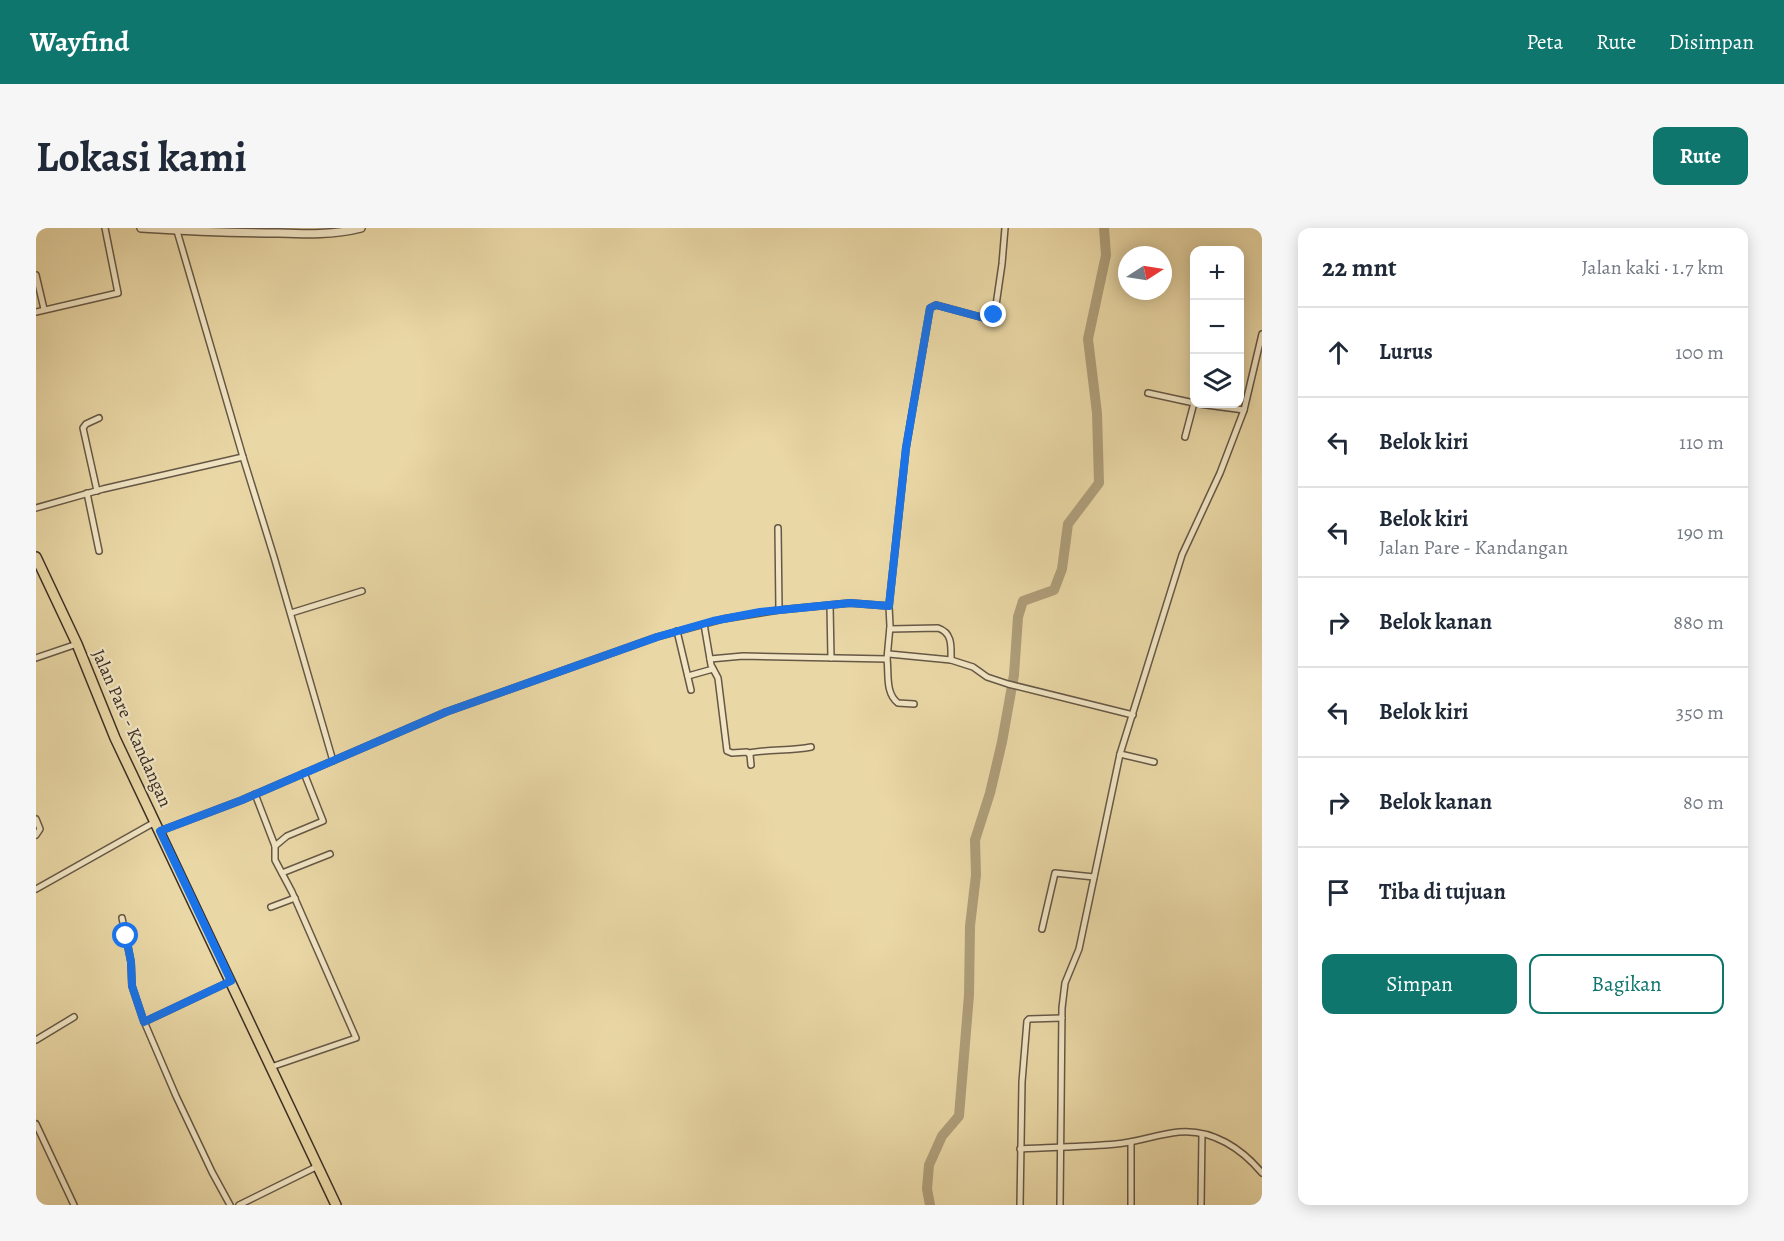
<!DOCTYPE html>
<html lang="id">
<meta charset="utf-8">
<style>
:root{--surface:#fff;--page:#f6f6f7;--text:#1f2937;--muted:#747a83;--line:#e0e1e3;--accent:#0f766e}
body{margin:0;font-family:Alegreya,serif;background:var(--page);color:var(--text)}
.controls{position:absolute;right:18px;top:18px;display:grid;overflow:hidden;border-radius:12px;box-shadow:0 3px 15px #0003}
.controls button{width:54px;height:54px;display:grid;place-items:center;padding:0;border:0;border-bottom:2px solid var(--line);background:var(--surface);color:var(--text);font:30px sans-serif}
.compass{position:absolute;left:1082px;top:18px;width:54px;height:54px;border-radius:50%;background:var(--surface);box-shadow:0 3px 15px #0003;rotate:78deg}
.stop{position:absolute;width:18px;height:18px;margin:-14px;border:4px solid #1a73e8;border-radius:50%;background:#fff}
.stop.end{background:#1a73e8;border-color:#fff;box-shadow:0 2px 6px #0008}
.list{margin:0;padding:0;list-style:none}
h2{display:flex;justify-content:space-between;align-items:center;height:78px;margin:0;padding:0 24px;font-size:26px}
h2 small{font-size:20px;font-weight:400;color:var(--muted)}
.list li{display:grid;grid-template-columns:39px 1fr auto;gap:18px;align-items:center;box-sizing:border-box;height:90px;padding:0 24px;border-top:2px solid var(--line)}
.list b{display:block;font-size:22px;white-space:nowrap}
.list p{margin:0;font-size:20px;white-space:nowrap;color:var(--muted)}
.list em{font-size:20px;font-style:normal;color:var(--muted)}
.actions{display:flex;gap:12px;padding:18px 24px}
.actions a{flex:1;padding:14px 0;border:2px solid var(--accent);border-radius:12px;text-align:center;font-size:21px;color:var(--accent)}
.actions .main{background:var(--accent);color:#fff}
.icon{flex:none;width:33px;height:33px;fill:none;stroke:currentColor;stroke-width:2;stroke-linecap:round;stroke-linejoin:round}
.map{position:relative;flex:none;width:1226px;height:977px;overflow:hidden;border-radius:12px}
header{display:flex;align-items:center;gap:36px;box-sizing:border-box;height:84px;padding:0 30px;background:var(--accent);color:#fff}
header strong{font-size:28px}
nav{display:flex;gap:33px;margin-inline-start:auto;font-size:21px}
.intro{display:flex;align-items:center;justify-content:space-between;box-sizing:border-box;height:144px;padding:0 36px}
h1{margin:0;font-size:42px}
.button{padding:15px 27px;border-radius:12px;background:var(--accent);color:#fff;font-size:21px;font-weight:700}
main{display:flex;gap:36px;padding:0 36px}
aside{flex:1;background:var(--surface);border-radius:12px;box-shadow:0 3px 15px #0003}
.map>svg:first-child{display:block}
</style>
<header>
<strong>Wayfind</strong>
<nav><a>Peta</a><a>Rute</a><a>Disimpan</a></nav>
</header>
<div class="intro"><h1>Lokasi kami</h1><a class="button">Rute</a></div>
<main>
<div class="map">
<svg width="1226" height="977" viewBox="0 0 1226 977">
<rect width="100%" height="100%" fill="#e9d7a5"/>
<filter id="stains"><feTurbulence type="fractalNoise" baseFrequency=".00333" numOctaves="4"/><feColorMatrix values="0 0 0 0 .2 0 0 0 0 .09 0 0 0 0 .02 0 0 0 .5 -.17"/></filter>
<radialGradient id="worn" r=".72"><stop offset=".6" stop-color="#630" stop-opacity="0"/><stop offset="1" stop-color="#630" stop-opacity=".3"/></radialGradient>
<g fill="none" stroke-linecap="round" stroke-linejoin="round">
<path stroke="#ae9e7a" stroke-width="10" d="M894,977l-3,-16 2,-24 13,-29 17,-20 10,-121 1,-69 6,-51 -1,-35 15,-47 12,-51 12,-67 4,-58 5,-16 31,-11 8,-21 6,-45 31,-41 -2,-70 -9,-74 18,-84 -2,-27"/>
<defs>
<g id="minor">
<path d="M141,3l66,226 31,100 59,204"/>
<path d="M0,47l8,34"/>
<path d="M0,84l82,-19 -13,-65"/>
<path d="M1112,165l46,10 -9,34"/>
<path d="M1163,176l45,6"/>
<path d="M61,263l-14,-63 3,-4 13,-6"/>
<path d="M51,265l12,58"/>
<path d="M0,280l67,-19 140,-32"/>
<path d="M742,300l1,82"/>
<path d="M794,377l1,53"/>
<path d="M255,385l71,-22"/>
<path d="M668,396l7,41 7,13 9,73 5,2 15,-1 3,3 1,10"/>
<path d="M854,401l48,-1c15,5 13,19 13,32"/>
<path d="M641,403l14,59"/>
<path d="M853,426l62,6 22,7 14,10 21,7 125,31"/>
<path d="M0,430l41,-14"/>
<path d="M674,431l33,-3 144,3 3,-33 -1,-20"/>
<path d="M851,431c2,15 -2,34 11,44l16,1"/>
<path d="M652,448l25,-7"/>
<path d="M713,525c20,-4 42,-2 62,-6"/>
<path d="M1084,526l34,8"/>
<path d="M219,566l20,52"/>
<path d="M0,591l4,10 -4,6"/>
<path d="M124,603l82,-31 204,-88 211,-75 66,-18 56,-9 71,-7 39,3 17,-158 24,-140 6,-3 52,14 4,-2 3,-5 7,-48 3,-36"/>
<path d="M246,645l48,-19"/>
<path d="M0,661l119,-67"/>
<path d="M235,679l24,-9"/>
<path d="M86,690l9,44 1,24 11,33 33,77 36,76 18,33"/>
<path d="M1006,701l13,-56 39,4"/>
<path d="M108,794l87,-41"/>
<path d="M0,812l38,-23"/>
<path d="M235,839l85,-29 -64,-146 -17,-32v-14l12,-10 36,-15 -19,-48"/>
<path d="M0,896l38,81"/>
<path d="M984,921c32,-2 64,-2 96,-5 22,-2 42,-10 63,-12 34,-3 63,17 83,41"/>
<path d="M203,977l79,-39"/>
<path d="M984,977l2,-123 5,-61 2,-2 33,-1"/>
<path d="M1024,977l2,-197 3,-25 14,-34 41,-195 62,-199 38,-82 24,-63 18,-76"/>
<path d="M1095,977v-63"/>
<path d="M1165,977l1,-71"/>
</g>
<path id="tertiary" d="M105,0c46,3 91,5 138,5 27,1 55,2 82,-5"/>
<path id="primary" d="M0,329l41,87 38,94 221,467"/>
</defs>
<use href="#minor" stroke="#665846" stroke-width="8"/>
<use href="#tertiary" stroke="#665846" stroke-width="10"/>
<use href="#primary" stroke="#3a2e26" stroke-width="12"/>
<use href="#minor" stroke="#f1e5c4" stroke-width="5"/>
<use href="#tertiary" stroke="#f1e5c4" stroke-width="7"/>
<use href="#primary" stroke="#e9d7a5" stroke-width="9"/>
</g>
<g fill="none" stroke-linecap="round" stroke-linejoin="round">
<path stroke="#1a73e8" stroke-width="8" d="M90,708l5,26 1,24 12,36 87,-41 -71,-150 82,-31 204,-88 211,-75 56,-16 47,-9 90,-9 39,3 17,-158 24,-140 6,-3 52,14 4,-2 2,-2"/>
</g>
<g text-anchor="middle" stroke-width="4.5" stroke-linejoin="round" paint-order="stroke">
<g font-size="18" fill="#3a2e26" stroke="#f1e5c4">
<text transform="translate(96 500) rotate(66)" y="6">Jalan Pare - Kandangan</text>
</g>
</g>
<rect width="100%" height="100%" filter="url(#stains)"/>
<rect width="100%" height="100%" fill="url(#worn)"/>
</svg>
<div class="controls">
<button>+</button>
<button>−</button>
<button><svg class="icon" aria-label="layers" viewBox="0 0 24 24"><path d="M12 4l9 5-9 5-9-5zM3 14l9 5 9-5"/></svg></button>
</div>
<svg class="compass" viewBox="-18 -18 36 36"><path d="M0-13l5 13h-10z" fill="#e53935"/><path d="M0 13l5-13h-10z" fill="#747a83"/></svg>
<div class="stop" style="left:90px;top:708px"></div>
<div class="stop end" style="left:958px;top:87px"></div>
</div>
<aside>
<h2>22 mnt<small>Jalan kaki · 1.7 km</small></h2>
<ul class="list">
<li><svg class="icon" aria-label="ahead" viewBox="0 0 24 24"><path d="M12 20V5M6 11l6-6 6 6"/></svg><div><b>Lurus</b></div><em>100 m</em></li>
<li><svg class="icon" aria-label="left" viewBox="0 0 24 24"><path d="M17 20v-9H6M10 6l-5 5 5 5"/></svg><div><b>Belok kiri</b></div><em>110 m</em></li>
<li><svg class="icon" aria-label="left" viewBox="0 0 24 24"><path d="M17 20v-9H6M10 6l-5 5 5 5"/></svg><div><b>Belok kiri</b><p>Jalan Pare - Kandangan</p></div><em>190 m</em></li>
<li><svg class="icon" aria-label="right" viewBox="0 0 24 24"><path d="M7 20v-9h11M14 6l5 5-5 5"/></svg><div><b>Belok kanan</b></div><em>880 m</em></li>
<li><svg class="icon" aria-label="left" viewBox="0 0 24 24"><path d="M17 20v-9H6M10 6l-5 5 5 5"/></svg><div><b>Belok kiri</b></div><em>350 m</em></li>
<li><svg class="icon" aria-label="right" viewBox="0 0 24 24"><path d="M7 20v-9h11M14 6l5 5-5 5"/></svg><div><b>Belok kanan</b></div><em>80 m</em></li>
<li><svg class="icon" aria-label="arrive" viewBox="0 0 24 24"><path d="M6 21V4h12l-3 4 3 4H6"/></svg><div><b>Tiba di tujuan</b></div></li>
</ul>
<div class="actions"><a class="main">Simpan</a><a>Bagikan</a></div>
</aside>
</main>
